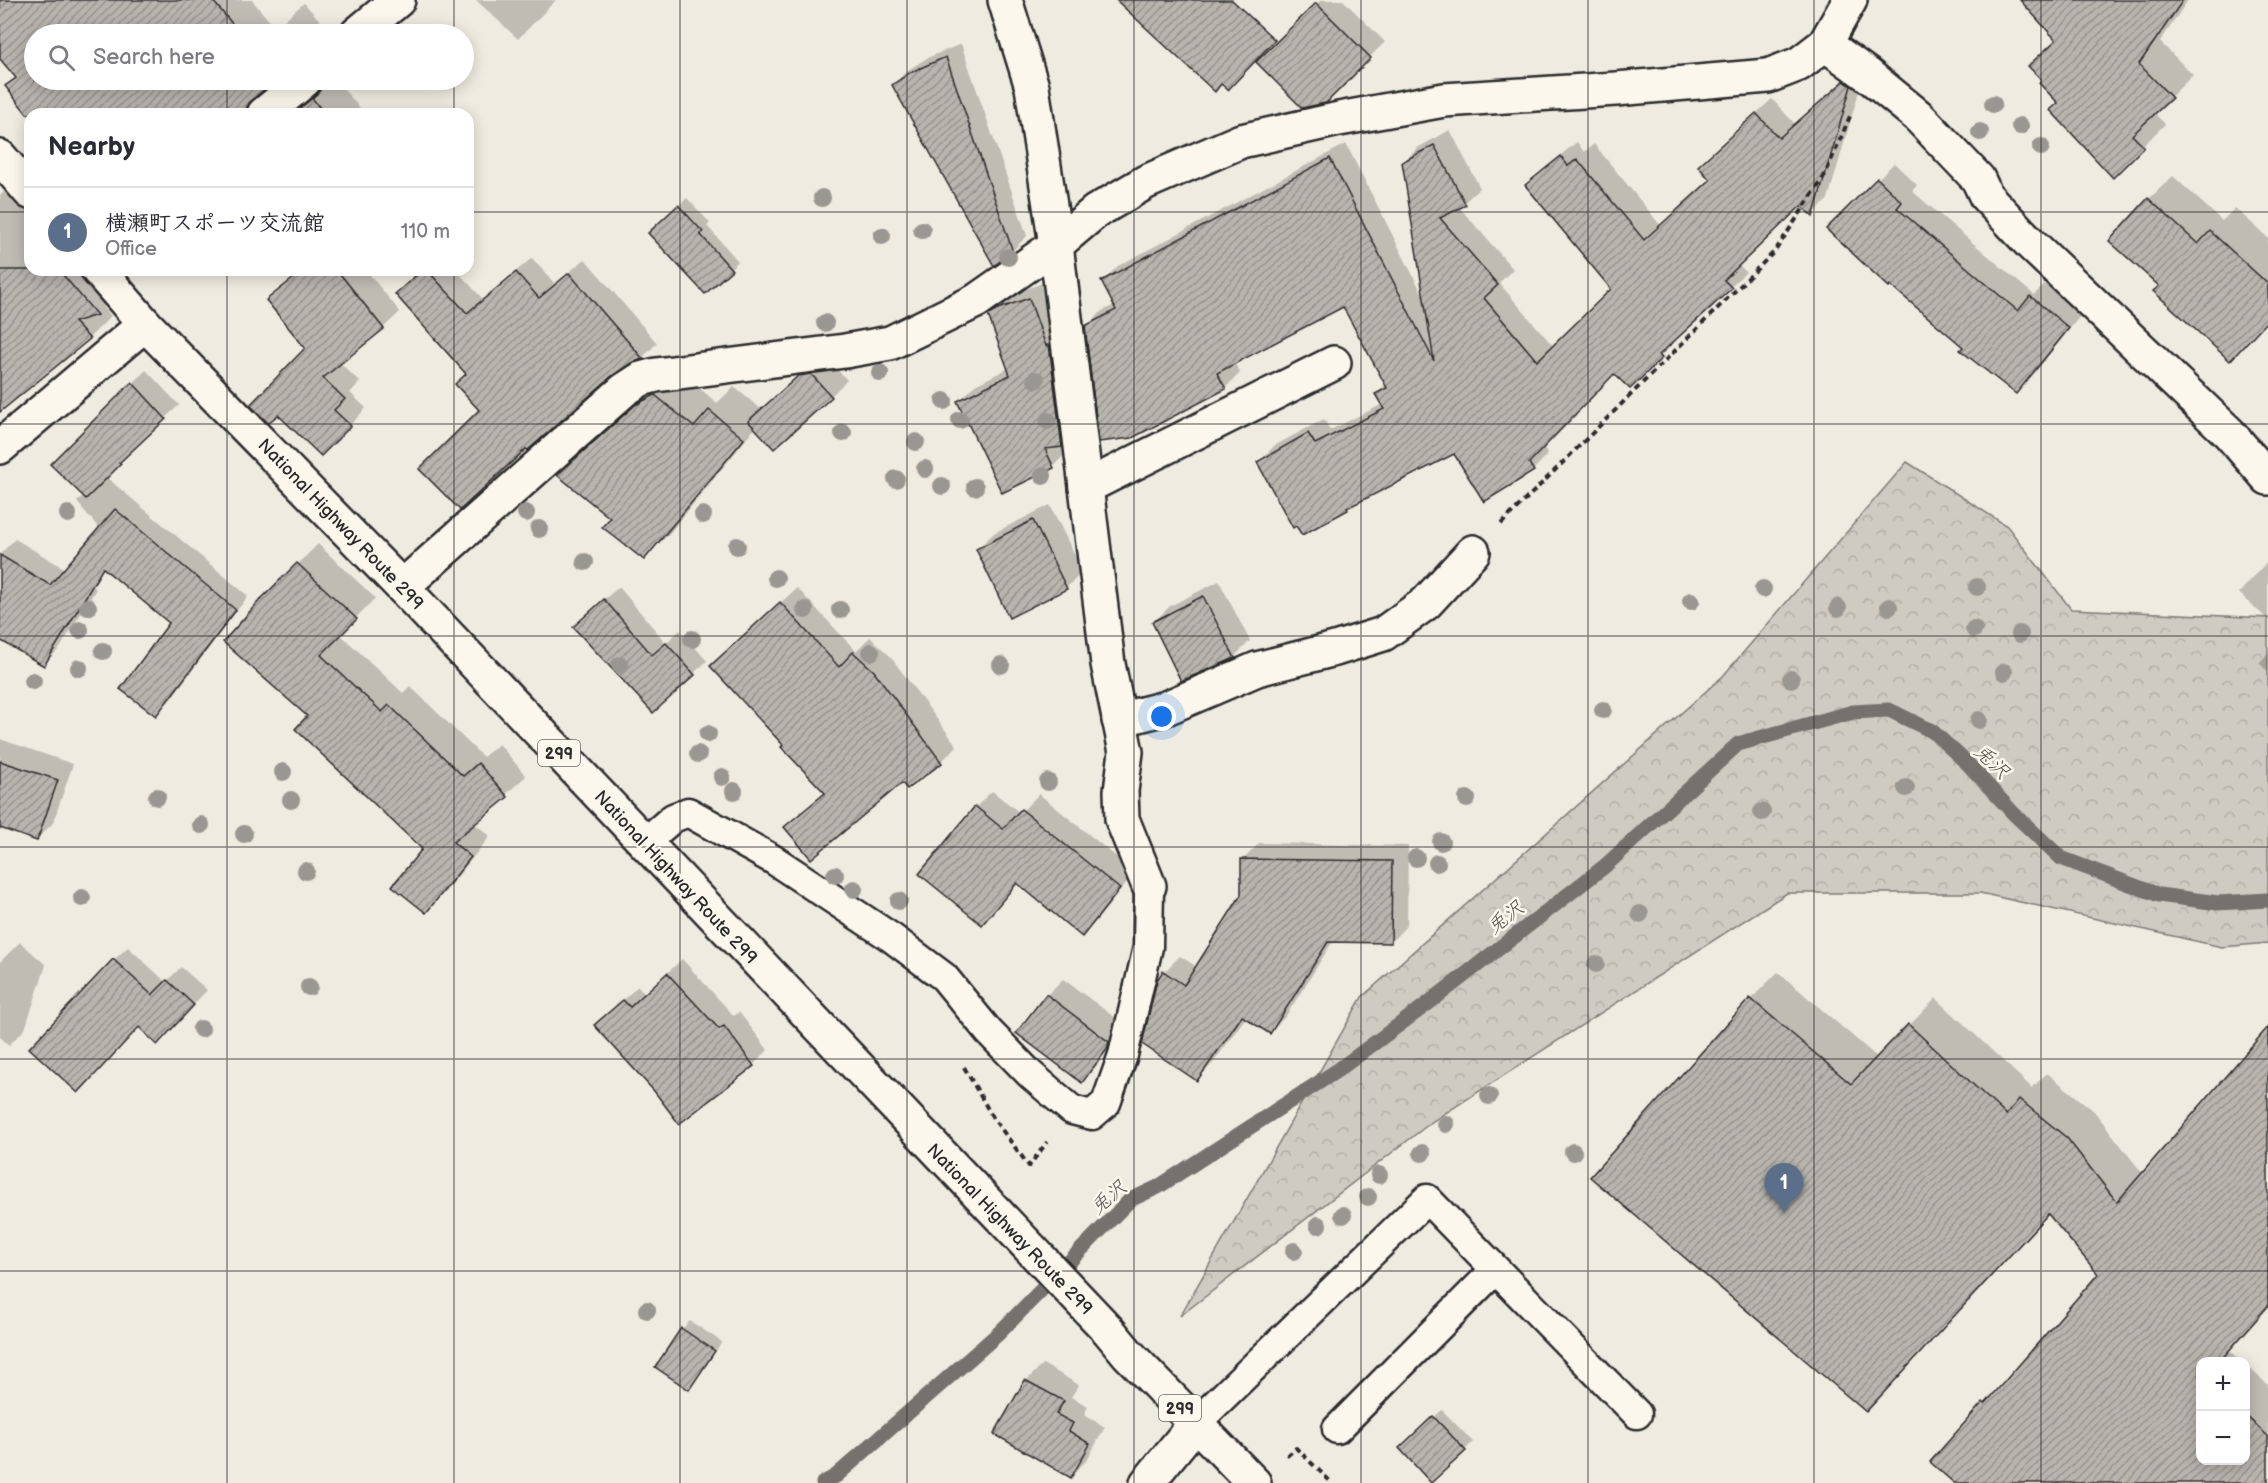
<!DOCTYPE html>
<meta charset="utf-8">
<style>
:root{--surface:#fff;--page:#f7f7f7;--text:#2b2b33;--muted:#7c7c81;--line:#e1e1e2;--accent:#2b2b2b}
body{margin:0;font-family:"Balsamiq Sans","Klee One",sans-serif;background:var(--page);color:var(--text)}
.controls{position:absolute;right:18px;bottom:18px;display:grid;overflow:hidden;border-radius:12px;box-shadow:0 3px 15px #0003}
.controls button{width:54px;height:54px;display:grid;place-items:center;padding:0;border:0;border-bottom:2px solid var(--line);background:var(--surface);color:var(--text);font:30px sans-serif}
.you{position:absolute;left:1162px;top:717px;width:21px;height:21px;margin:-15px;border:4px solid #fff;border-radius:50%;background:#1a73e8;box-shadow:0 0 0 9px #1a73e833}
.badge{display:grid;place-items:center;width:39px;height:39px;border-radius:50%;background:var(--accent);color:#fff;font-size:20px;font-weight:700}
.pin{position:absolute;translate:-50% -50px;filter:drop-shadow(0 2px 3px #0008)}
.pin::after{content:'';position:absolute;top:32px;width:21px;height:18px;background:inherit;clip-path:polygon(0 0,100% 0,50% 100%)}
.list{margin:0;padding:0;list-style:none}
h2{display:flex;justify-content:space-between;align-items:center;height:78px;margin:0;padding:0 24px;font-size:26px}
h2 small{font-size:20px;font-weight:400;color:var(--muted)}
.list li{display:grid;grid-template-columns:39px 1fr auto;gap:18px;align-items:center;box-sizing:border-box;height:90px;padding:0 24px;border-top:2px solid var(--line)}
.list b{display:block;font-size:22px;white-space:nowrap}
.list p{margin:0;font-size:20px;white-space:nowrap;color:var(--muted)}
.list em{font-size:20px;font-style:normal;color:var(--muted)}
.icon{flex:none;width:33px;height:33px;fill:none;stroke:currentColor;stroke-width:2;stroke-linecap:round;stroke-linejoin:round}
.map{position:relative;flex:none;width:2268px;height:1483px;overflow:hidden}
.search{position:absolute;background:var(--surface);box-shadow:0 3px 15px #0003;left:24px;top:24px;width:450px;height:66px;display:flex;align-items:center;gap:15px;box-sizing:border-box;padding:0 21px;border-radius:33px;color:var(--muted);font-size:22px}
.panel{position:absolute;background:var(--surface);box-shadow:0 3px 15px #0003;left:24px;top:108px;width:450px;height:168px;border-radius:18px}
.map>svg:first-child{display:block}
</style>
<div class="map">
<svg width="2268" height="1483" viewBox="0 0 2268 1483">
<defs>
<pattern id="forest-crowns" width="20" height="18" patternUnits="userSpaceOnUse" patternTransform="scale(1.5)"><rect width="20" height="18" fill="#cecbc2"/><path d="M2 6a3 3 0 1 1 6 0M12 15a3 3 0 1 1 6 0" fill="none" stroke="#b1aea7"/></pattern>
<pattern id="building-hatch" width="6" height="6" patternUnits="userSpaceOnUse" patternTransform="scale(1.5)"><rect width="6" height="6" fill="#b8b5ae"/><path d="M-1 1l2-2M0 6l6-6M5 7l2-2" fill="none" stroke="#96938e"/></pattern>
</defs>
<rect width="100%" height="100%" fill="#eeebe0"/>
<filter id="ink" filterUnits="userSpaceOnUse"><feTurbulence type="fractalNoise" baseFrequency=".0167" numOctaves="2"/><feDisplacementMap in="SourceGraphic" scale="12" xChannelSelector="R" yChannelSelector="G"/><feConvolveMatrix kernelMatrix="1 2 1 2 8 2 1 2 1" color-interpolation-filters="sRGB"/></filter>
<g filter="url(#ink)">
<path fill="url(#forest-crowns)" stroke="#7c7b76" stroke-width="1.5" d="M1907,462l100,64 64,83 197,9v325l-46,4 -242,-54h-193l-354,228 -253,195 182,-319 361,-321z"/>
<g fill="#0003">
<path d="M0,0h252l23,28 29,-25 28,31h-298v46h240l-6,4 -1,10 24,17 9,-4 33,-27h3l29,34h-335v2l-23,-29 10,-10 -17,-20z"/>
<path d="M476,0h80l-38,39z"/>
<path d="M1321,0h22l42,42 -60,59 -67,-39z"/>
<path d="M2022,0h166l-28,42 33,33 -39,38 11,11 -52,52 -54,-74 -2,-63z"/>
<path d="M961,44l66,192 -15,15 -119,-166 15,-15 19,-12z"/>
<path d="M1861,67l4,3 -37,129 -15,16 -12,-11 -63,60 8,8 -72,67 2,2 -46,46 -15,-15 -72,75 5,7 -15,16 -78,-18 -103,51 -5,6 -88,-47 15,-16 50,-27 6,11 53,-26 -6,-10 9,-10 -42,-79 -110,57 6,11 -15,15 -138,-61 15,-16 13,-6 -12,-24 15,-15 228,-122 78,153 -21,-135 16,-15 31,-17 30,58 -21,19 54,62 -14,14 55,64 59,-58 -86,-103 15,-16 35,-28 7,10 10,-8 67,82 50,-46 4,-29 57,-52 23,25z"/>
<path d="M1894,163l23,22 -5,6 122,104 14,-14 36,30 -52,65 -16,16 -188,-163z"/>
<path d="M29,173l1,97h70l18,22 -15,15 8,9 -22,22 -89,72v-215z"/>
<path d="M2173,176l49,45 13,-13 33,30v82l-38,39 -69,-73 -12,-87z"/>
<path d="M687,198l23,25 -3,3 31,35 -8,8 -73,-44z"/>
<path d="M532,258l23,26 30,-25 72,84 -15,15 -161,52 -14,-36 -70,-80 25,-24h34l27,29z"/>
<path d="M302,270h64l34,42 -17,16 -43,35 20,19 -10,11 16,15 -28,30 -31,-90 -39,-47z"/>
<path d="M1045,282l25,168 -17,16 -94,-64 16,-17 34,-17 -19,-52 26,-23z"/>
<path d="M827,359l20,21 -16,16 -75,31 -88,108 -24,23 -32,-40 -53,-44 102,-93 18,-10 38,32 17,-16 28,23 54,-50z"/>
<path d="M146,370l33,35 -46,43 1,2 -28,27 142,119 -78,104 -14,14 15,-91 -8,-18 -86,-103 7,-7 -31,-31z"/>
<path d="M1050,505l33,67 -17,16 -89,-39 17,-16z"/>
<path d="M15,539l52,31 6,-6 23,25 -36,59 -16,16 -44,-26v-84z"/>
<path d="M318,544l57,54 -35,36 63,59 7,-7 73,71 16,-13 27,32 -52,47 16,13 -44,55 -20,20 -2,-62 -114,-133 -50,-114z"/>
<path d="M2268,561v59l-29,-27z"/>
<path d="M1219,581l31,60 -16,16 -80,-35 16,-16z"/>
<path d="M619,587l47,56 14,-13 27,31 -54,50 -65,-98z"/>
<path d="M797,588l59,63 14,-14 20,19 67,90 -16,16 -38,19 -117,46 40,-36 -41,-46 -57,-95z"/>
<path d="M2268,653v19l-9,-9z"/>
<path d="M0,739l73,25 -20,59 -16,16 -37,-12z"/>
<path d="M992,791l28,22 19,-19 96,78 -37,47 -16,16 -64,-52 -36,40 -61,-50 55,-66z"/>
<path d="M1259,843l149,3 -1,79 -16,17 -58,-1 -47,75 -16,16 -24,-15 -33,46 -16,17 -33,-108 16,-16 17,11 45,-71 1,-36z"/>
<path d="M20,942l26,23 -21,64 -16,16 -9,-8v-75z"/>
<path d="M128,947l38,35 15,-15 26,23 -36,39 -57,-69z"/>
<path d="M682,959l52,57 5,-4 29,38 -15,15 -74,57 -24,-32 -59,-65 42,-39 7,8z"/>
<path d="M1778,972l100,86 58,-60 96,90 15,-15 47,38 49,63 125,-145v279l-38,43 11,11h-41v98h46v-95l22,20v95l-2,3h-310l-24,-21 168,-188 -51,-61 -183,197 -115,-411z"/>
<path d="M1063,979l62,46 -2,6 -25,33 -16,17 -35,-86z"/>
<path d="M690,1321l32,21 -26,38 -7,8 -7,-59z"/>
<path d="M1043,1364l36,21 -8,12 17,9 -4,9 21,12 -18,33 -16,16 -75,-43 30,-52z"/>
<path d="M1442,1410l31,32 -8,8 -57,-9z"/>
</g>
<g fill="none" stroke-linecap="round" stroke-linejoin="round">
<path stroke="#74726e" stroke-width="15" d="M823,1483l13,-7 163,-143 131,-133 28,-13 180,-117 88,-65 179,-139 133,-122 115,-32 36,-2 43,21 35,32 47,51 47,44 98,37 59,8 50,-3"/>
</g>
<g fill="url(#building-hatch)" stroke="#2b2b2b" stroke-width="1.5">
<path d="M0,0h212l29,34h-207v46h242l-24,20 -5,7 -1,7h-219l-22,-28 11,-8 -16,-19z"/>
<path d="M1116,0h116l43,40 -47,50 -7,-6 -6,8z"/>
<path d="M2020,0h163l-44,64 33,34 -40,37 12,12 -31,31 -63,-68 8,-7 -19,-20 2,-4 -13,-13 28,-26z"/>
<path d="M1316,3l55,55 -45,45 -24,5 -46,-46z"/>
<path d="M281,24l10,10h-22z"/>
<path d="M946,57l67,195 -19,14 -102,-181 19,-13z"/>
<path d="M1844,81l7,5 -38,131 -12,-11 -77,74 8,8 -73,67 3,3 -32,31 -16,-15 -85,89 5,8 -50,31 -30,-48 -107,54 1,2 -46,25 -6,-9 -3,2 -36,-66 51,-29 7,11 69,-35 -9,-15 12,-6 -44,-81 -126,66 9,16 -94,49 -33,4 -14,-116 31,-16 -15,-29 229,-123 104,203 -32,-199 32,-17 32,60 -26,13 58,67 -14,13 53,63 74,-72 -86,-104 36,-29 7,10 9,-7 67,81 66,-60 -12,-14 58,-53 23,25z"/>
<path d="M312,98l13,16h-32z"/>
<path d="M1877,178l25,24 -5,6 121,103 12,-15 39,32 -53,66 -56,-44 3,-3 -73,-62 -1,2 -63,-58z"/>
<path d="M2148,198l50,46 12,-13 58,53v36l-38,41 -77,-70 6,-5 -50,-45z"/>
<path d="M678,205l25,27 -3,2 32,36 -27,24 -57,-61z"/>
<path d="M0,270h59l38,45 -23,7 16,17 -90,73z"/>
<path d="M304,270h33l47,59 -61,49 22,21 -11,11 17,16 -30,30 -43,-41 -10,8 -18,-18 55,-57 -39,-48z"/>
<path d="M422,270h5l40,43 49,-41 23,26 30,-25 74,86 -12,4 -19,13 -84,74 -2,-1 -66,61 -41,-41 60,-59 -24,-26 11,-10 -71,-80z"/>
<path d="M1029,298l17,48 3,-2 13,103 -17,2 9,19 -52,25 -45,-92 53,-26 -22,-60 10,-6z"/>
<path d="M811,374l21,23 -58,52 -26,-28 50,-45z"/>
<path d="M132,382l34,37 -47,44 2,1 -35,35 -36,-35z"/>
<path d="M655,395l39,32 15,-17 35,29 -100,121 -42,-33 8,-9 -53,-43 78,-70z"/>
<path d="M115,509l121,101 -80,106 -36,-27 49,-66 -66,-55 -59,98 -44,-26v-85l50,30z"/>
<path d="M1033,520l34,69 -58,29 -33,-69z"/>
<path d="M297,563l60,56 -36,36 61,57 7,-7 74,71 15,-13 30,34 -55,45 18,15 -45,56 -34,-27 30,-37 -127,-120 12,-13 -84,-74 36,-41z"/>
<path d="M1203,596l32,62 -54,23 -29,-59z"/>
<path d="M604,599l48,56 14,-12 29,32 -42,38 -80,-86z"/>
<path d="M780,602l59,65 14,-15 21,19 68,92 -35,26 -5,-6 -91,76 -27,-32 41,-34 -44,-46 2,-2 -73,-79z"/>
<path d="M0,761l58,19 -21,61 -37,-13z"/>
<path d="M975,806l28,23 18,-20 99,80 -38,48 -65,-54 -35,42 -63,-51z"/>
<path d="M1241,859l151,2 -1,82 -63,-1 -58,92 -28,-18 -45,65 -55,-37 15,-64 6,-9 21,14 57,-90z"/>
<path d="M113,959l39,36 15,-15 27,25 -37,40 -18,-18 -61,66 -49,-45z"/>
<path d="M667,973l52,56 5,-3 30,40 -75,58 -25,-33 -60,-66 29,-25 7,7z"/>
<path d="M1046,994l63,48 -2,7 -25,34 -66,-50z"/>
<path d="M1750,998l101,86 57,-60 98,91 13,-16 48,39 50,64 151,-175v279l-49,56h-19v99h46v-45l22,20v47h-314l-24,-21 53,-60 2,2 113,-130 -50,-60 -182,198 -276,-235z"/>
<path d="M681,1328l34,23 -26,39 -34,-23z"/>
<path d="M1025,1380l39,21 -8,13 17,9 -4,8 21,13 -19,34 -77,-44z"/>
<path d="M1433,1416l33,35 -35,32 -32,-35z"/>
</g>
<g fill="none" stroke-linecap="round" stroke-linejoin="round">
<defs>
<g id="service">
<path d="M644,843l29,-25 15,-6 86,48 118,78 52,39 45,55 42,43 41,35 20,5 14,-12 17,-48 25,-108 1,-61"/>
<path d="M1195,1424l232,-225 210,215"/>
<path d="M1337,1429l158,-159"/>
</g>
<g id="minor">
<path d="M1005,0l27,87 24,158 52,419 18,88 -5,39 1,28 27,67"/>
<path d="M357,34l41,-34"/>
<path d="M1825,44l43,31 50,41 60,63 8,17 45,48 198,189 39,45"/>
<path d="M264,114l41,-34"/>
<path d="M0,447l145,-123"/>
<path d="M1086,487l248,-124"/>
<path d="M402,587l222,-197 17,-11 15,-4 189,-24 45,-8 86,-42 80,-56 39,-33 51,-30 95,-41 98,-22 105,-19 172,-11 152,-13 31,-12 26,-20 25,-44"/>
<path d="M1119,720l47,-12 91,-39 78,-20 48,-15 43,-31 47,-51"/>
</g>
<path id="secondary" d="M1147,1483l48,-59"/>
<g id="trunk">
<path d="M0,157l30,35"/>
<path d="M98,270l47,54 257,263 707,744 19,23 126,129"/>
</g>
</defs>
<use href="#service" stroke="#2b2b2b" stroke-width="33"/>
<use href="#minor" stroke="#2b2b2b" stroke-width="38"/>
<use href="#secondary" stroke="#2b2b2b" stroke-width="38"/>
<use href="#trunk" stroke="#2b2b2b" stroke-width="38"/>
<g stroke="#2b2b2b" stroke-width="4" stroke-dasharray="6 4.5" stroke-linecap="butt">
<path d="M1501,524l274,-273 49,-74 27,-63"/>
<path d="M964,1067l29,51 36,48 18,-24"/>
<path d="M1287,1456l9,-8 36,35"/>
</g>
<use href="#service" stroke="#fbf7ec" stroke-width="28"/>
<use href="#minor" stroke="#fbf7ec" stroke-width="33"/>
<use href="#secondary" stroke="#fbf7ec" stroke-width="33"/>
<use href="#trunk" stroke="#fbf7ec" stroke-width="33"/>
</g>
<g fill="#999791">
<circle cx="1993" cy="104" r="9"/>
<circle cx="2020" cy="126" r="9"/>
<circle cx="1980" cy="132" r="9"/>
<circle cx="2041" cy="147" r="9"/>
<circle cx="822" cy="198" r="9"/>
<circle cx="922" cy="230" r="9"/>
<circle cx="882" cy="236" r="9"/>
<circle cx="1008" cy="257" r="9"/>
<circle cx="825" cy="323" r="9"/>
<circle cx="880" cy="373" r="9"/>
<circle cx="1036" cy="380" r="9"/>
<circle cx="944" cy="401" r="9"/>
<circle cx="960" cy="420" r="9"/>
<circle cx="1048" cy="421" r="9"/>
<circle cx="843" cy="433" r="9"/>
<circle cx="916" cy="442" r="9"/>
<circle cx="925" cy="469" r="9"/>
<circle cx="1043" cy="476" r="9"/>
<circle cx="896" cy="479" r="9"/>
<circle cx="942" cy="486" r="9"/>
<circle cx="975" cy="487" r="9"/>
<circle cx="526" cy="513" r="9"/>
<circle cx="68" cy="514" r="9"/>
<circle cx="703" cy="515" r="9"/>
<circle cx="539" cy="529" r="9"/>
<circle cx="737" cy="546" r="9"/>
<circle cx="585" cy="562" r="9"/>
<circle cx="776" cy="578" r="9"/>
<circle cx="1977" cy="587" r="9"/>
<circle cx="1763" cy="589" r="9"/>
<circle cx="1691" cy="601" r="9"/>
<circle cx="88" cy="607" r="9"/>
<circle cx="1889" cy="607" r="9"/>
<circle cx="1838" cy="608" r="9"/>
<circle cx="805" cy="610" r="9"/>
<circle cx="840" cy="610" r="9"/>
<circle cx="1974" cy="629" r="9"/>
<circle cx="80" cy="630" r="9"/>
<circle cx="2020" cy="634" r="9"/>
<circle cx="692" cy="639" r="9"/>
<circle cx="103" cy="651" r="9"/>
<circle cx="871" cy="652" r="9"/>
<circle cx="620" cy="665" r="9"/>
<circle cx="1001" cy="665" r="9"/>
<circle cx="79" cy="668" r="9"/>
<circle cx="2004" cy="672" r="9"/>
<circle cx="1791" cy="679" r="9"/>
<circle cx="33" cy="681" r="9"/>
<circle cx="1603" cy="710" r="9"/>
<circle cx="1979" cy="720" r="9"/>
<circle cx="708" cy="734" r="9"/>
<circle cx="698" cy="754" r="9"/>
<circle cx="283" cy="772" r="9"/>
<circle cx="722" cy="777" r="9"/>
<circle cx="1048" cy="782" r="9"/>
<circle cx="1906" cy="788" r="9"/>
<circle cx="734" cy="791" r="9"/>
<circle cx="157" cy="797" r="9"/>
<circle cx="1467" cy="799" r="9"/>
<circle cx="291" cy="800" r="9"/>
<circle cx="1762" cy="812" r="9"/>
<circle cx="201" cy="825" r="9"/>
<circle cx="244" cy="834" r="9"/>
<circle cx="1441" cy="842" r="9"/>
<circle cx="1416" cy="858" r="9"/>
<circle cx="1437" cy="863" r="9"/>
<circle cx="306" cy="871" r="9"/>
<circle cx="835" cy="875" r="9"/>
<circle cx="854" cy="889" r="9"/>
<circle cx="82" cy="898" r="9"/>
<circle cx="899" cy="901" r="9"/>
<circle cx="1640" cy="914" r="9"/>
<circle cx="1596" cy="964" r="9"/>
<circle cx="309" cy="987" r="9"/>
<circle cx="201" cy="1029" r="9"/>
<circle cx="1489" cy="1096" r="9"/>
<circle cx="1446" cy="1124" r="9"/>
<circle cx="1573" cy="1152" r="9"/>
<circle cx="1422" cy="1153" r="9"/>
<circle cx="1379" cy="1175" r="9"/>
<circle cx="1368" cy="1197" r="9"/>
<circle cx="1343" cy="1215" r="9"/>
<circle cx="1318" cy="1225" r="9"/>
<circle cx="1294" cy="1251" r="9"/>
<circle cx="647" cy="1310" r="9"/>
</g>
</g>
<path fill="none" stroke="#2b2b2b" stroke-width="1.5" stroke-opacity="0.55" d="M227,0v34M454,0v34M680,0v1483M907,0v1483M1134,0v1483M1361,0v1483M1588,0v1483M1814,0v1483M2041,0v1483M227,80v34M454,80v34M0,212h30M468,212h1800M227,270v1213M454,270v1213M0,424h2268M0,636h2268M0,847h2268M0,1059h2268M0,1271h2268"/>
<g text-anchor="middle" stroke-width="5" stroke-linejoin="round" paint-order="stroke">
<g fill="#fbf7ec" stroke="#696865" stroke-width="1.5">
<rect x="538" y="740" width="42" height="26" rx="4.5"/>
<rect x="1159" y="1395" width="42" height="26" rx="4.5"/>
</g>
<g font-size="16" font-weight="bold" fill="#2b2b2b">
<text x="559" y="759">299</text>
<text x="1180" y="1414">299</text>
</g>
<g font-size="18" fill="#2b2b2b" stroke="#fbf7ec">
<text transform="translate(341 524) rotate(46)" y="6">National Highway Route 299</text>
<text transform="translate(676 877) rotate(47)" y="6">National Highway Route 299</text>
<text transform="translate(1010 1229) rotate(46)" y="6">National Highway Route 299</text>
</g>
<g font-size="20" font-style="italic" fill="#555552" stroke="#fbf7ec">
<text transform="translate(1992 761) rotate(44)" y="7">兎沢</text>
<text transform="translate(1505 917) rotate(-38)" y="7">兎沢</text>
<text transform="translate(1108 1197) rotate(-40)" y="7">兎沢</text>
</g>
</g>
</svg>
<div class="controls">
<button>+</button>
<button>−</button>
</div>
<div class="you"></div>
<div class="pin badge" style="left:1784px;top:1213px;background:#5c6f8a">1</div>
<div class="search"><svg class="icon" aria-label="search" viewBox="0 0 24 24"><circle cx="10" cy="10" r="6"/><path d="M15 15l6 6"/></svg>Search here</div>
<section class="panel">
<h2>Nearby<small></small></h2>
<ul class="list">
<li><span class="badge" style="background:#5c6f8a">1</span><div><b>横瀬町スポーツ交流館</b><p>Office</p></div><em>110 m</em></li>
</ul>
</section>
</div>
